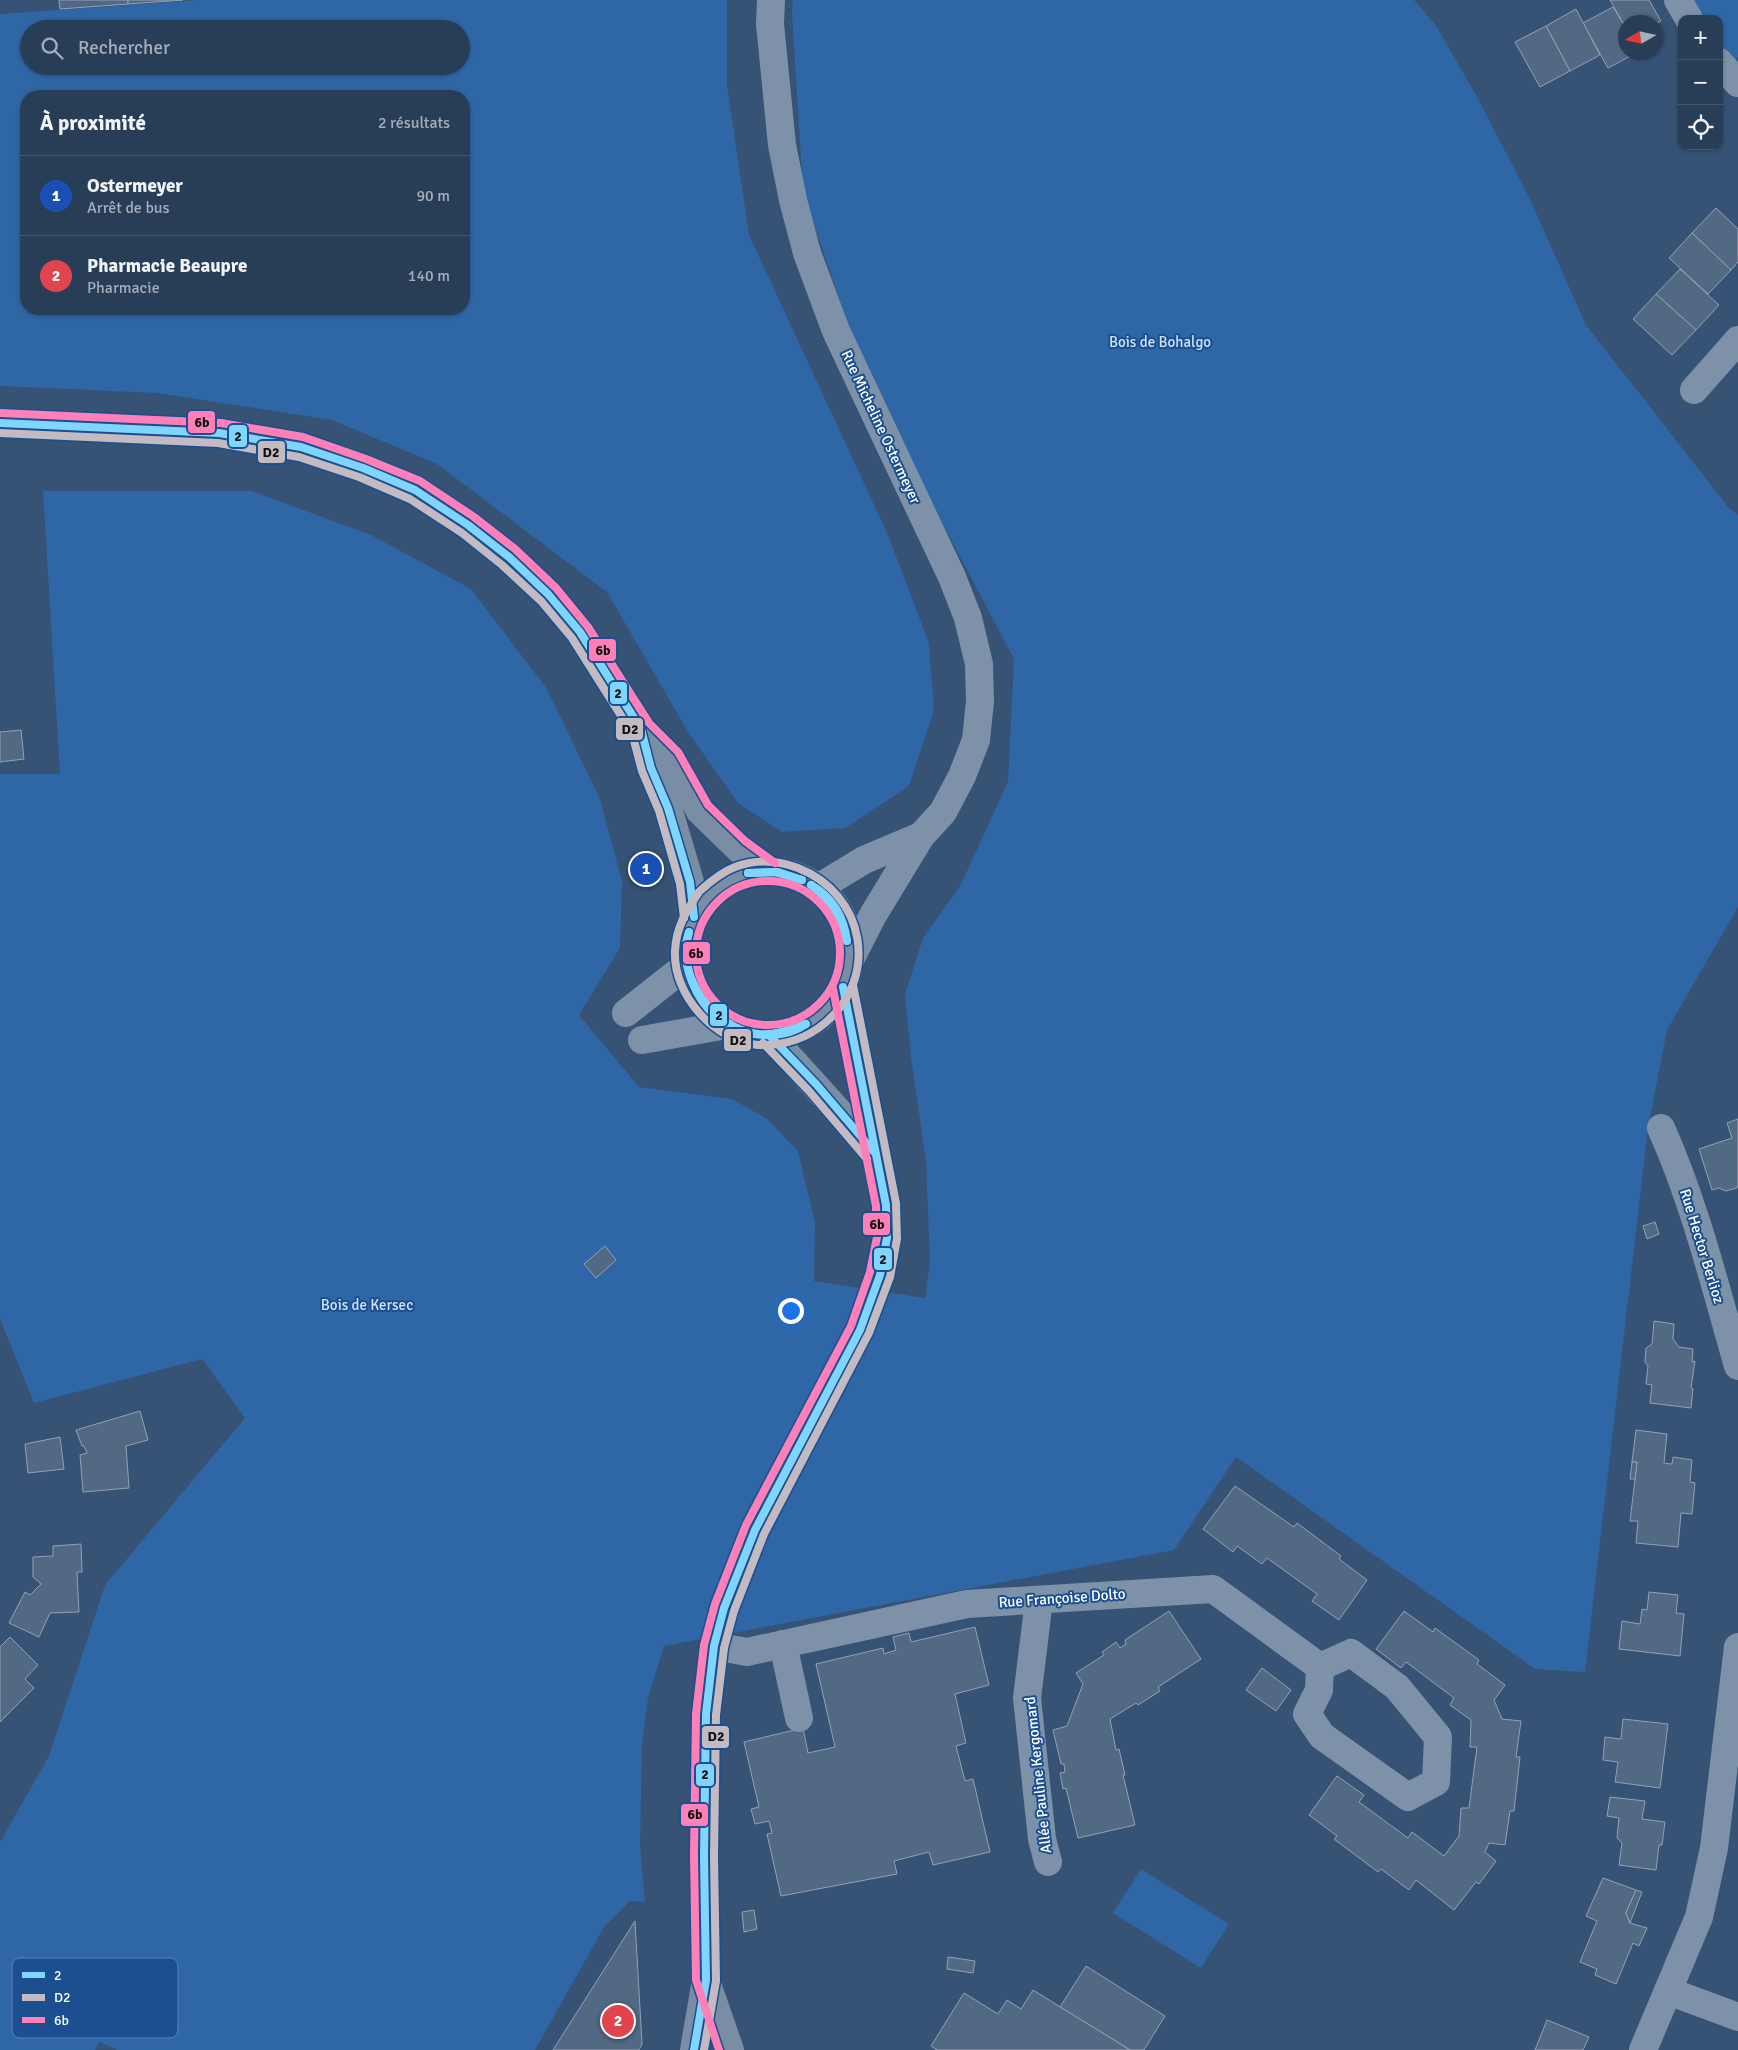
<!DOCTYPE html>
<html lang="fr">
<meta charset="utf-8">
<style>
:root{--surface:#283e57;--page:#344961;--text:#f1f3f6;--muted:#a5aeba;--line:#44576d;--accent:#b9c2ce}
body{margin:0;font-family:Signika,sans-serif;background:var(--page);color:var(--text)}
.controls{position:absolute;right:15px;top:15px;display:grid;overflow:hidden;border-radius:10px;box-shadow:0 1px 4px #0004}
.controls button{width:45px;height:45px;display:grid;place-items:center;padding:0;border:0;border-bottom:1px solid var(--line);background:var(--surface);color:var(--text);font:25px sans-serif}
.compass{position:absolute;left:1618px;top:15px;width:45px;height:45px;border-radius:50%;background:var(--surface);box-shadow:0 1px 4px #0004;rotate:261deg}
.you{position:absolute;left:790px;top:1310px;width:18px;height:18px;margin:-12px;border:4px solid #fff;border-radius:50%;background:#1a73e8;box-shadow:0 0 0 8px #1a73e833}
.badge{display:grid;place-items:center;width:32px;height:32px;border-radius:50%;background:var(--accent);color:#fff;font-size:16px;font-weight:700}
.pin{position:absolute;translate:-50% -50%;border:2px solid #fff;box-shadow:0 1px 5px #0006}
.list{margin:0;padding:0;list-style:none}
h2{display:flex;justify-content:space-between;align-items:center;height:65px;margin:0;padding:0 20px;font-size:21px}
h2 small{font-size:16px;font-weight:400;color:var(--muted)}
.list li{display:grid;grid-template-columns:32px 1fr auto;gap:15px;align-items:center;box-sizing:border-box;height:80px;padding:0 20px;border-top:1px solid var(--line)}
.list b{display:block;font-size:19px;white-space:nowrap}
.list p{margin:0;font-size:16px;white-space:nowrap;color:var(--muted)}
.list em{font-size:16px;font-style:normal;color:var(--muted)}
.icon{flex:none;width:28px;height:28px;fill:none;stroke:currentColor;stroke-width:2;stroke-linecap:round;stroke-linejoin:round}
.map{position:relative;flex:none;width:1738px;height:2050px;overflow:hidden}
.search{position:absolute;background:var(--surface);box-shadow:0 1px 4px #0004;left:20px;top:20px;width:450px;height:55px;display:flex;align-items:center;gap:12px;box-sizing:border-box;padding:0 18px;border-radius:28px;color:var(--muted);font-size:19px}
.panel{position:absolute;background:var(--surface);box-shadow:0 1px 4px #0004;left:20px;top:90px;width:450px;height:225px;border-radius:20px}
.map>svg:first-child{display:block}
</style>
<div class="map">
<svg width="1738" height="2050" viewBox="0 0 1738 2050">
<rect width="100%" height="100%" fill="#365274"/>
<g fill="#2f66a5" fill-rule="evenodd">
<path d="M199,0h528v85l22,150 139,300 41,108 5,67 -25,76 -64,42 -63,4 -44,-29 -50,-71 -81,-140 -170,-128 -105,-44 -175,-27 -157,-7v-372zM29,29h432v37h-432zM26,96h438v213h-438z"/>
<path d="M793,0h621l21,24 41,71 53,102 57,128 143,183 9,7v392l-71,123 -19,98 -63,544 -50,-3 -299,-212 -62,93 -510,96 -16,52 -6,46 -2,101 5,57 -15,-1 -26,26 -69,123h-418l-18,-8 -4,8h-95v-208l49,-86 56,-171 140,-167 -43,-59 -168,44 -34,-84v-545h60l-17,-283h209l119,44 100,54 76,100 53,110 22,83 -2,66 -41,67 60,72 93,12 35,20 31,32 17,72 -1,58 111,17 5,-35 -4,-102 -15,-103 -6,-64 18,-56 37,-52 48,-104 6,-123 -147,-279 -64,-188 -11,-178z"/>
<path d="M1691,0h47v57l-6,5 -13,-17v-26h-17z"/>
<path d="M1141,1869l88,55 -28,44 -88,-55z"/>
</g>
<g fill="#526984" stroke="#92a2b6">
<path d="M59,0h69v4l-68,5z"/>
<path d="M128,0h55l-55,4z"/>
<path d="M1610,0h39l12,21 -5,3v-2h-30v6z"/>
<path d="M1613,7l13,21v24h12l-30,16 -25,-45z"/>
<path d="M1576,9l24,46 -30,16 -24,-45z"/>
<path d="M1546,26l24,45 -30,16 -25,-45z"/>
<path d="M1716,208l22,21v33l-7,8 -39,-37z"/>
<path d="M1692,233l39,37 -23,24 -39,-36z"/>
<path d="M1680,269l39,36 -23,25 -40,-36z"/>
<path d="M1656,294l40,36 -24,25 -39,-36z"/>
<path d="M21,730l3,29 -24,3v-30z"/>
<path d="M1738,1119v65l-1,4 -11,3 -7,-3 -7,2 -13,-41 33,-11 -5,-15z"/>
<path d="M1655,1222l4,12 -12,5 -4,-13z"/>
<path d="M605,1246l11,14 -20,18 -12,-14z"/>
<path d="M1654,1321l20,3 -1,15 6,8 14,2 -1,13 3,-1 -4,27 2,1 -2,19 -41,-5 2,-18 -6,-1 2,-18 -3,-4 1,-14 6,-4z"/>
<path d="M140,1411l8,29 -22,6 3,42 -46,4 -3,-37 7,-2 -3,-7h-2l-6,-16z"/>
<path d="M1636,1430l31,4 -3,29 8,1 1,-7 19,3 -2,22 5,1 -3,31 -11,-1 -3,34 -42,-4 2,-22h-8l7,-59h-5z"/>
<path d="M60,1437l4,32 -36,4 -3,-29z"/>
<path d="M1632,1462h5l-2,17h-5z"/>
<path d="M1235,1486l59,41 3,-4 44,33 -2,3 28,21 -28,40 -27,-19 5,-7 -50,-36 -5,6 -25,-18 -4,6 -30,-23z"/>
<path d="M81,1544l1,28h-5l2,40 -29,1 -11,24 -30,-14 16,-31 5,3 11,-11 -8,-7v-20l20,-1v-10z"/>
<path d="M1649,1592l29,3 -2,18 8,1 -4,42 -61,-7 3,-28 18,3 2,-15 5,1z"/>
<path d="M1169,1611l32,48 -43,28 2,4 -22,14 -2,-2 -26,16 6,31 3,-1 6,26h-2l12,50 -57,13 -12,-50 -3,1 -3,-16 5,-1 -1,-8h-3l-8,-34 14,-4 16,-42 -7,-11 28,-18 -2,-3 14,-10 4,6 6,-4 -1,-4z"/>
<path d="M1404,1611l29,21 2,-4 44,32 -2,4 28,21 -11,15 8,19 19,2 -5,36h4l-6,54h-4l-5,34 -16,-2 -4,9 11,9 -17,23 -3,-2 -22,28 -38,-30 -7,10 -28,-21 -3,3 -44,-33 3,-3 -28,-21 28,-39 27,19 -5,7 49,36 4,-6 32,24 15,-20 2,-28h8l8,-61h-7l1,-27 -21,-15 4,-7 -48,-36 -5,6 -25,-19z"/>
<path d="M975,1627l14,58 -34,9 11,49 -10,3 9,35 8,-2 17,73 -57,13 -4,-13 -35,9 3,13 -116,22 -14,-62 5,-1 -3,-12 -14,3 -4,-15 8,-2 -15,-65 59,-14 5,25 27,-6 -19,-83 67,-16 1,6 12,-4 -3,-13 16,-4 2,9z"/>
<path d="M10,1637l28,28 -13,14 9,9 -34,34v-75z"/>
<path d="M1262,1668l29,22 -15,21 -30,-21z"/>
<path d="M1623,1719l45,5 -8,64 -45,-6 3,-20 -15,-2 2,-23 16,2z"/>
<path d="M1610,1797l35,4 -3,18 23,3 -3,23h-3l-3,25 -37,-5 3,-22 -5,-5 2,-20 -12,-2z"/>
<path d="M1603,1878l33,12 -10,23 4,10 17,5 -8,18 -6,-3 -17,41 -21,-9 2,-6 -17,-7 17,-41 -11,-5z"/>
<path d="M1636,1890l6,2 -12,31 -4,-10z"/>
<path d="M754,1910l3,19 -13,3 -2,-20z"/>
<path d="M635,1921l7,123 -3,6h-86z"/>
<path d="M948,1957l27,4 -2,12 -26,-4z"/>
<path d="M1086,1966l79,50 -21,34h-14l-70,-43z"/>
<path d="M1033,1990l97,60h-193l-6,-4 33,-53 34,21 9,-14 14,9z"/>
<path d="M1547,2020l42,17 -6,13h-48z"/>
</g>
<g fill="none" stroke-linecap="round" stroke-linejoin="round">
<g stroke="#7d92a8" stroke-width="28">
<path d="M771,0l-1,24 12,121 11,55 14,53 29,78 116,246 16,41 11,46 1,37 -4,39 -14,36 -19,36 -22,24 -48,79 -23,45"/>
<path d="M1678,0l11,19"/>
<path d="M1719,62l19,21"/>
<path d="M1694,390l44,-50"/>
<path d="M818,888l46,-28 57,-24"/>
<path d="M626,1013l61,-48"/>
<path d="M642,1040l85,-15"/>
<path d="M1661,1128c34,76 54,158 77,238"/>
<path d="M1039,1600l-12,98 15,141 6,23"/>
<path d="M783,1644l16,74"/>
<path d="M714,1646l33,6 220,-48 246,-15 107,78"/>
<path d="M1351,1653l46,34 41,50 -2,45 -28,15 -86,-61 -15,-22 12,-24 1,-23z"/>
<path d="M1668,1991l70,26"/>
<path d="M1643,2050l56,-133 15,-69 24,-201"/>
</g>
<g stroke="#798da4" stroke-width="28">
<path d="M0,423l219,10 82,14 62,21 52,22 53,35 41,32 39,37 32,38 61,97 29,29 30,53 39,38 30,22"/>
<path d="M642,730l9,38 17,40 22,74 4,35"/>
<circle cx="768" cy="953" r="82"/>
<path d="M770,1036l104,115"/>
<path d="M706,1981l24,69"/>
<path d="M694,2050l12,-70 -2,-124 2,-142 8,-68 10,-38 31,-78 105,-200 20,-55 7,-37 -1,-33 -32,-167 -11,-51"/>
</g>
<defs>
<g id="bus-1">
<path d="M0,423l219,10 82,14 62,21 52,22 53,35 41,32 39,37 32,38 61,97 10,39 17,40 22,74 4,35"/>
<path d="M748,873l27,-1 27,8"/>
<path d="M748,873l30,-1 24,8"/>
<path d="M811,885c21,12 33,32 36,56"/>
<path d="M811,885c22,17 29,30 36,56"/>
<path d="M689,932c-14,44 24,96 69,102 16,2 33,-4 48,-10"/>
<path d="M689,932c-11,31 8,74 36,91 22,15 59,17 81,1"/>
<path d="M770,1036l46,48 59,69"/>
<path d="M694,2050l12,-70 -2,-124 2,-142 8,-68 10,-38 31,-78 105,-200 20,-55 7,-37 -1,-33 -43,-218"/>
</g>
<g id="bus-2">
<path d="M0,433l218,10 81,14 60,20 51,22 52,34 40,32 39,36 31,37 60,95 10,38 17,40 21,73 4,34"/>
<path d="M699,892c-13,19 -23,36 -24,59 -2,45 40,90 83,94 25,1 48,-6 67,-22 55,-46 40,-129 -27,-155 -21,-8 -42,-9 -63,-1 -13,5 -24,14 -34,23"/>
<path d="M763,1043l46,48 58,68"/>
<path d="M704,2050l12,-69 -2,-125 2,-141 8,-67 10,-37 30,-77 105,-201 21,-56 7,-38 -1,-36 -43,-218"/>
</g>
<g id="bus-3">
<path d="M0,413l221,10 82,14 63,22 54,22 54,36 41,32 41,39 32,39 61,96 29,29 30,53 37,36 30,22"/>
<circle cx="768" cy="953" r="72"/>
<path d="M719,2050l-23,-70 -2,-124 2,-142 8,-69 11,-41 31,-79 105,-199 19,-54 7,-35 -1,-31 -43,-217"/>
</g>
</defs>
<use href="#bus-1" stroke="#1b4f8f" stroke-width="11"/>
<use href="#bus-2" stroke="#1b4f8f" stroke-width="11"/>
<use href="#bus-3" stroke="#1b4f8f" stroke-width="11"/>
<use href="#bus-1" stroke="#80d5ff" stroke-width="8"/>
<use href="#bus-2" stroke="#c3bbc1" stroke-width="8"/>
<use href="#bus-3" stroke="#ff80b8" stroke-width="8"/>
</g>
<g text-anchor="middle" stroke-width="4" stroke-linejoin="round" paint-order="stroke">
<g font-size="15" fill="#cfe3fa" stroke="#1b4f8f">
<text x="1160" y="347">Bois de Bohalgo</text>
<text x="367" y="1310">Bois de Kersec</text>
</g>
<g font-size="15" fill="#fff" stroke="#1b4f8f">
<text transform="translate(881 427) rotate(65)" y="5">Rue Micheline Ostermeyer</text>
<text transform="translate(1702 1246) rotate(73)" y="5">Rue Hector Berlioz</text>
<text transform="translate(1062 1598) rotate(-4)" y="5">Rue Françoise Dolto</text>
<text transform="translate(1038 1775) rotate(-96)" y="5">Allée Pauline Kergomard</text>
</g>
</g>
<rect x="12" y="1958" width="166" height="80" rx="8" fill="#1b4f8f" stroke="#5f84b1" stroke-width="1"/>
<rect x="22" y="1972" width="23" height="6" fill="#80d5ff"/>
<rect x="22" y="1994" width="23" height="7" fill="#c3bbc1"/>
<rect x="22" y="2017" width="23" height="6" fill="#ff80b8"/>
<g font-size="14" fill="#fff">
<text x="54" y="1980">2</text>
<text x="54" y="2002">D2</text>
<text x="54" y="2025">6b</text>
</g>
<g stroke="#1b4f8f" stroke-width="2">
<rect x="187" y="410" width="29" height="24" rx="5" fill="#ff80b8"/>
<rect x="228" y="424" width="20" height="24" rx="5" fill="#80d5ff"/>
<rect x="257" y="440" width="29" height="24" rx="5" fill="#c3bbc1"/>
<rect x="588" y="638" width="29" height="24" rx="5" fill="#ff80b8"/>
<rect x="609" y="681" width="19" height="24" rx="5" fill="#80d5ff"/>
<rect x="615" y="717" width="29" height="24" rx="5" fill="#c3bbc1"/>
<rect x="682" y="941" width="29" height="24" rx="5" fill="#ff80b8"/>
<rect x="709" y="1003" width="19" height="24" rx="5" fill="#80d5ff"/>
<rect x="723" y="1028" width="29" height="24" rx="5" fill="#c3bbc1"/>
<rect x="862" y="1212" width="29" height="24" rx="5" fill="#ff80b8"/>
<rect x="873" y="1247" width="20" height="24" rx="5" fill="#80d5ff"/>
<rect x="701" y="1725" width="29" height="24" rx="5" fill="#c3bbc1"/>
<rect x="695" y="1763" width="20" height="24" rx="5" fill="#80d5ff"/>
<rect x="680" y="1803" width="29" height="24" rx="5" fill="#ff80b8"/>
</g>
<g font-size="14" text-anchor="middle" font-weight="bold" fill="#111">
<text x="202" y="427">6b</text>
<text x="238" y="441">2</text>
<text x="271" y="457">D2</text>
<text x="603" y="655">6b</text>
<text x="618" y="698">2</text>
<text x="630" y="734">D2</text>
<text x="696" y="958">6b</text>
<text x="719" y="1020">2</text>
<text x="738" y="1045">D2</text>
<text x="877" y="1229">6b</text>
<text x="883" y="1264">2</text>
<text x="716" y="1741">D2</text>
<text x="705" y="1779">2</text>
<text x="695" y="1819">6b</text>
</g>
</svg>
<div class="controls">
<button>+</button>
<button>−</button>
<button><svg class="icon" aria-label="locate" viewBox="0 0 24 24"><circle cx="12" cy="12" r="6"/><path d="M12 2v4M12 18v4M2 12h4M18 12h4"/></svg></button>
</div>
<svg class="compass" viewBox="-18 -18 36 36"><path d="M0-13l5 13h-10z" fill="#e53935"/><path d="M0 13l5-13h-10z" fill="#a5aeba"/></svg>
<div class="you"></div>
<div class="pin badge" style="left:646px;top:869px;background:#1a4fb4">1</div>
<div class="pin badge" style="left:618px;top:2021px;background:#e0444e">2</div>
<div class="search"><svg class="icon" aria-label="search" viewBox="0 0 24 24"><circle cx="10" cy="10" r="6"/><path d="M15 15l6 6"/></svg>Rechercher</div>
<section class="panel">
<h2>À proximité<small>2 résultats</small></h2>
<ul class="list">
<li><span class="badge" style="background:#1a4fb4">1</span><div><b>Ostermeyer</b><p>Arrêt de bus</p></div><em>90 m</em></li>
<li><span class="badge" style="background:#e0444e">2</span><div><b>Pharmacie Beaupre</b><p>Pharmacie</p></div><em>140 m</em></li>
</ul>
</section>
</div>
